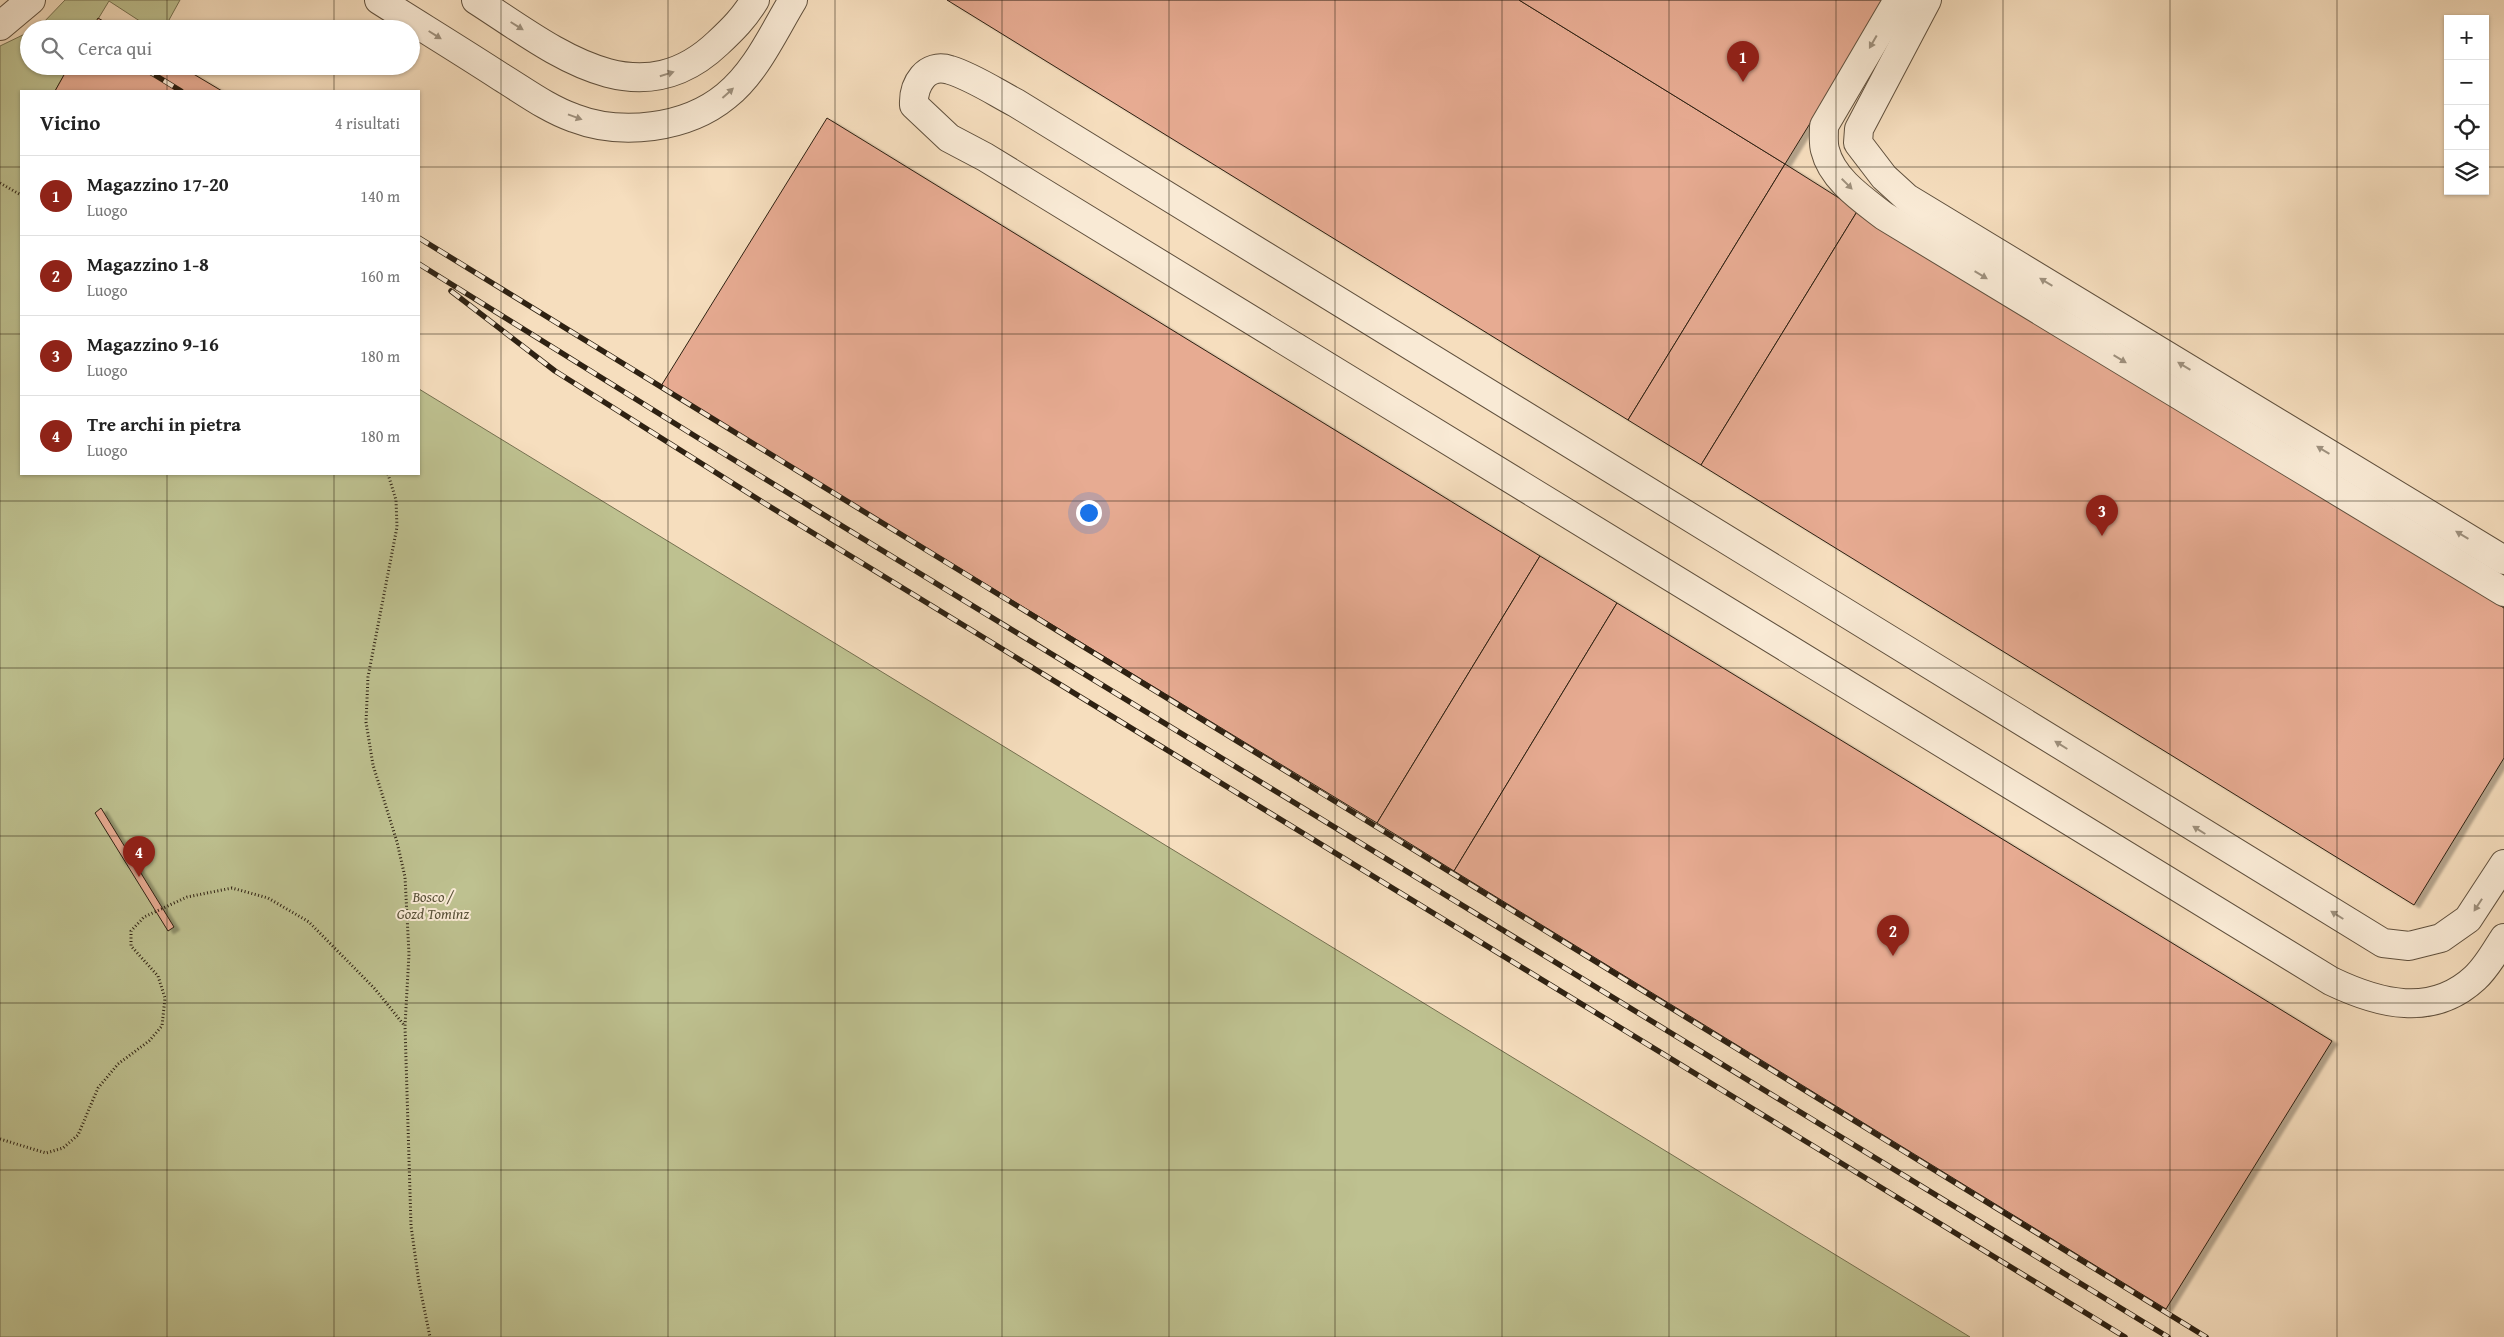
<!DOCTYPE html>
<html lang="it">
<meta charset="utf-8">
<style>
:root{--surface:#fff;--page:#f2f2f2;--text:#222;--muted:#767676;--line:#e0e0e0;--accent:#8f2418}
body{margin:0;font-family:"Gentium Book Plus",serif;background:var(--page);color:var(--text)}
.controls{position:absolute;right:15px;top:15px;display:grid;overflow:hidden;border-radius:0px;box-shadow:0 1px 4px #0004}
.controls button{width:45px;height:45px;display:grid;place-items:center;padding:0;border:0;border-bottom:1px solid var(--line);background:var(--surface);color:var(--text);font:25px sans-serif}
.you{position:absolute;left:1088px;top:512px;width:18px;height:18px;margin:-12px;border:4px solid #fff;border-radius:50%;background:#1a73e8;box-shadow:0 0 0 8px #1a73e833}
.badge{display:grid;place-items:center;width:32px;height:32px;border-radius:50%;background:var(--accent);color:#fff;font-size:16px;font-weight:700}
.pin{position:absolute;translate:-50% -41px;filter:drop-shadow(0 1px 2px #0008)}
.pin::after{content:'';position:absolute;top:26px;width:18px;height:15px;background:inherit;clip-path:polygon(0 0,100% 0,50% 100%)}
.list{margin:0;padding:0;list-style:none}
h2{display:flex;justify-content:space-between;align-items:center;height:65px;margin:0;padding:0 20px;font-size:21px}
h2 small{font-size:16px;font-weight:400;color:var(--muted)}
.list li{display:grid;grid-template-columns:32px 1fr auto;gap:15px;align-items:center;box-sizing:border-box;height:80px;padding:0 20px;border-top:1px solid var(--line)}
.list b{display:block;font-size:19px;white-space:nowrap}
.list p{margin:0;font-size:16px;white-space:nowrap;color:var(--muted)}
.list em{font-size:16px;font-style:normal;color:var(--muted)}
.icon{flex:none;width:28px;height:28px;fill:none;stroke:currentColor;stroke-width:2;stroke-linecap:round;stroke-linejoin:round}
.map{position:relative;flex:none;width:2504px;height:1337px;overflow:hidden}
.search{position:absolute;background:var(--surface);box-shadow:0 1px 4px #0004;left:20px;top:20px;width:400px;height:55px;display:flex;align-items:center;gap:12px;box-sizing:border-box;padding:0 18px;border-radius:28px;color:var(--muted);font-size:19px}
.panel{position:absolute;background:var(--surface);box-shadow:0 1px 4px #0004;left:20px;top:90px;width:400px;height:385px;border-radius:0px}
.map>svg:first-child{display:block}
</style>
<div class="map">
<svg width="2504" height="1337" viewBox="0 0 2504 1337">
<defs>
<filter id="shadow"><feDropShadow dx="5.5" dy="3" stdDeviation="1" flood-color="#0004"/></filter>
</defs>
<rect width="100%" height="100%" fill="#f6debe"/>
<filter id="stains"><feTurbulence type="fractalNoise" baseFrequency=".004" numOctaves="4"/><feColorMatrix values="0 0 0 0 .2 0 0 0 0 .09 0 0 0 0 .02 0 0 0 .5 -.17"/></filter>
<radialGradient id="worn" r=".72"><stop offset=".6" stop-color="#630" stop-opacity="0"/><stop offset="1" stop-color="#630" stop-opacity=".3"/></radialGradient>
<g fill="#bec190" stroke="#767151">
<path d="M65,0h115l-16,29h-12l-43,-28 -17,28h-58l8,-5z"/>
<path d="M29,32v34h40l-14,25h-34v383h398v-85l1551,948h-1970v-1291z"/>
</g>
<g fill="#e7ab92" stroke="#2e2112" filter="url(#shadow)">
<path d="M947,0h572l266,164 -157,256z"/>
<path d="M1519,0h367l-101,164z"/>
<path d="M98,18l19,11h-25z"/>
<path d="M69,66h111l42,25h-167z"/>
<path d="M827,118l713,438 -163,267 -716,-437z"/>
<path d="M1785,164l73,46 -157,255 -73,-45z"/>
<path d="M1858,210l646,398v150l-90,147 -713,-440z"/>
<path d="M1540,556l77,47 -163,268 -77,-48z"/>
<path d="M1617,603l715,438 -166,268 -712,-438z"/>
<path d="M101,808l73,119 -6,4 -73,-118z"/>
</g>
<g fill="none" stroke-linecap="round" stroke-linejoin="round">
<defs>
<g id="minor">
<path d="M379,0c41,26 82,51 122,77 23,14 47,32 73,41 47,18 112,11 152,-22 30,-24 47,-63 67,-96"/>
<path d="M476,0c75,48 160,121 242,43 15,-14 26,-25 37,-43"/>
<path d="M1898,0l-74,126c0,8 -1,17 1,24 7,29 37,49 59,66l620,376"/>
<path d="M1927,0l-68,129 -1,14 26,34 23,21 597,362"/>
<path d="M0,26l31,-26"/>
<path d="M2504,864l-36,55 -27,19 -32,8 -26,-3 -1367,-840c-21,-11 -43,-26 -66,-33 -24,-8 -37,15 -36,35l35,33 36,19 1346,824c48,23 101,37 144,-3 12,-11 20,-26 29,-40"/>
</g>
</defs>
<use href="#minor" stroke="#60503d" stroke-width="30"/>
<g stroke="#2e2112" stroke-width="3" stroke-dasharray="1 2.5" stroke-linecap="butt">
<path d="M0,183l21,12"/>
<path d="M388,474l8,26 1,27 -29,150 -2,45 7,43 24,77 8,35 4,77 -4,72 6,200 8,57 11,54"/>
<path d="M0,1139l46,14 17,-5 15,-13 20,-47 20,-24 31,-23 13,-15 3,-28 -7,-22 -27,-30v-15l13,-14 43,-20 45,-9 36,10 41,24 66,67 29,36"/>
</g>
<use href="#minor" stroke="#f9ead5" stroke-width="28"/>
<defs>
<g id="rail">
<path d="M145,69l36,22"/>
<path d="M419,238l1787,1099"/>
<path d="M419,264l276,172 1473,901"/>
<path d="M451,291l104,80 209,132 1361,834"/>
</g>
</defs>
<use href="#rail" stroke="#2e2112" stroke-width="5.5"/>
<use href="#rail" stroke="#f9ead5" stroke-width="4" stroke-dasharray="11" stroke-linecap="butt"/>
</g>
<defs><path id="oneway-solid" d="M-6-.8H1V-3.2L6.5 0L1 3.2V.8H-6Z" transform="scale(1.25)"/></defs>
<g fill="#9e907d">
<use href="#oneway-solid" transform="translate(517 26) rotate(32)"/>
<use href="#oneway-solid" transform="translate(435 35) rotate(32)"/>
<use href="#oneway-solid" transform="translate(1873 42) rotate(120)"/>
<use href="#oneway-solid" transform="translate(667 74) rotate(-17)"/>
<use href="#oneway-solid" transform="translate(728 93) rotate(-42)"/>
<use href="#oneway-solid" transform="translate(575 117) rotate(20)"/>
<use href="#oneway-solid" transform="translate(1847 184) rotate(45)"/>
<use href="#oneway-solid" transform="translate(1981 275) rotate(31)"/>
<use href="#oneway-solid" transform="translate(2046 282) rotate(-149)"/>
<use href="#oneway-solid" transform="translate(2120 359) rotate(31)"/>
<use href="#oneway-solid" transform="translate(2184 366) rotate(-149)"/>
<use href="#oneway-solid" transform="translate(2323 450) rotate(-149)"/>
<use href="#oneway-solid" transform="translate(2462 535) rotate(-149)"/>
<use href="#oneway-solid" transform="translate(2061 745) rotate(-148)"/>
<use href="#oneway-solid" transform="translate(2199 830) rotate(-148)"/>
<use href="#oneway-solid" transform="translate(2478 905) rotate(123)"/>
<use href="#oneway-solid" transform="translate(2337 915) rotate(-148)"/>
</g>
<path fill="none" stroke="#2e2112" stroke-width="1" stroke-opacity="0.55" d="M167,0v29M334,0v29M501,0v1337M668,0v1337M835,0v1337M1002,0v1337M1169,0v1337M1335,0v1337M1502,0v1337M1669,0v1337M1836,0v1337M2003,0v1337M2170,0v1337M2337,0v1337M167,66v25M334,66v25M0,167h21M419,167h2029M2485,167h19M0,334h21M419,334h2085M167,474v863M334,474v863M0,501h2504M0,668h2504M0,836h2504M0,1003h2504M0,1170h2504"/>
<g text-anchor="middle" stroke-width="4" stroke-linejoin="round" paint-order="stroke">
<g font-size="15" font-style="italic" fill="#595138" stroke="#f9ead5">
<text x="433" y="902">Bosco /<tspan x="433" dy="17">Gozd Tominz</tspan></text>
</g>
</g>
<rect width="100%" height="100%" filter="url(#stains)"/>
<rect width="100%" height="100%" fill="url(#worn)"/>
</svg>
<div class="controls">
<button>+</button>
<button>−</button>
<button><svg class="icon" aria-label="locate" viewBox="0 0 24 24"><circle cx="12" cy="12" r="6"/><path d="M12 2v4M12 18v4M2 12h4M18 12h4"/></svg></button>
<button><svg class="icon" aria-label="layers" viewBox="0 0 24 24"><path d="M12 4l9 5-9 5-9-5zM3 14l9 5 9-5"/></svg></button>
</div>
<div class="you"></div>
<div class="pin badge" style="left:1743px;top:82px">1</div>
<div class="pin badge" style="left:1893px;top:956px">2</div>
<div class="pin badge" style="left:2102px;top:536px">3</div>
<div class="pin badge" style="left:139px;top:877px">4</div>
<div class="search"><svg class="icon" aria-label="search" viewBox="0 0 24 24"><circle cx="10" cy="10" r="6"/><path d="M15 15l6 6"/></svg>Cerca qui</div>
<section class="panel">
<h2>Vicino<small>4 risultati</small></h2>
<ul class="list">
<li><span class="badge">1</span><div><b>Magazzino 17-20</b><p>Luogo</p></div><em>140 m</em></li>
<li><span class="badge">2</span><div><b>Magazzino 1-8</b><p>Luogo</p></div><em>160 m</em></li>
<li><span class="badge">3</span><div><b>Magazzino 9-16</b><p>Luogo</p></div><em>180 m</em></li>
<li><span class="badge">4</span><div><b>Tre archi in pietra</b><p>Luogo</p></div><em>180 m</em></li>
</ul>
</section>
</div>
